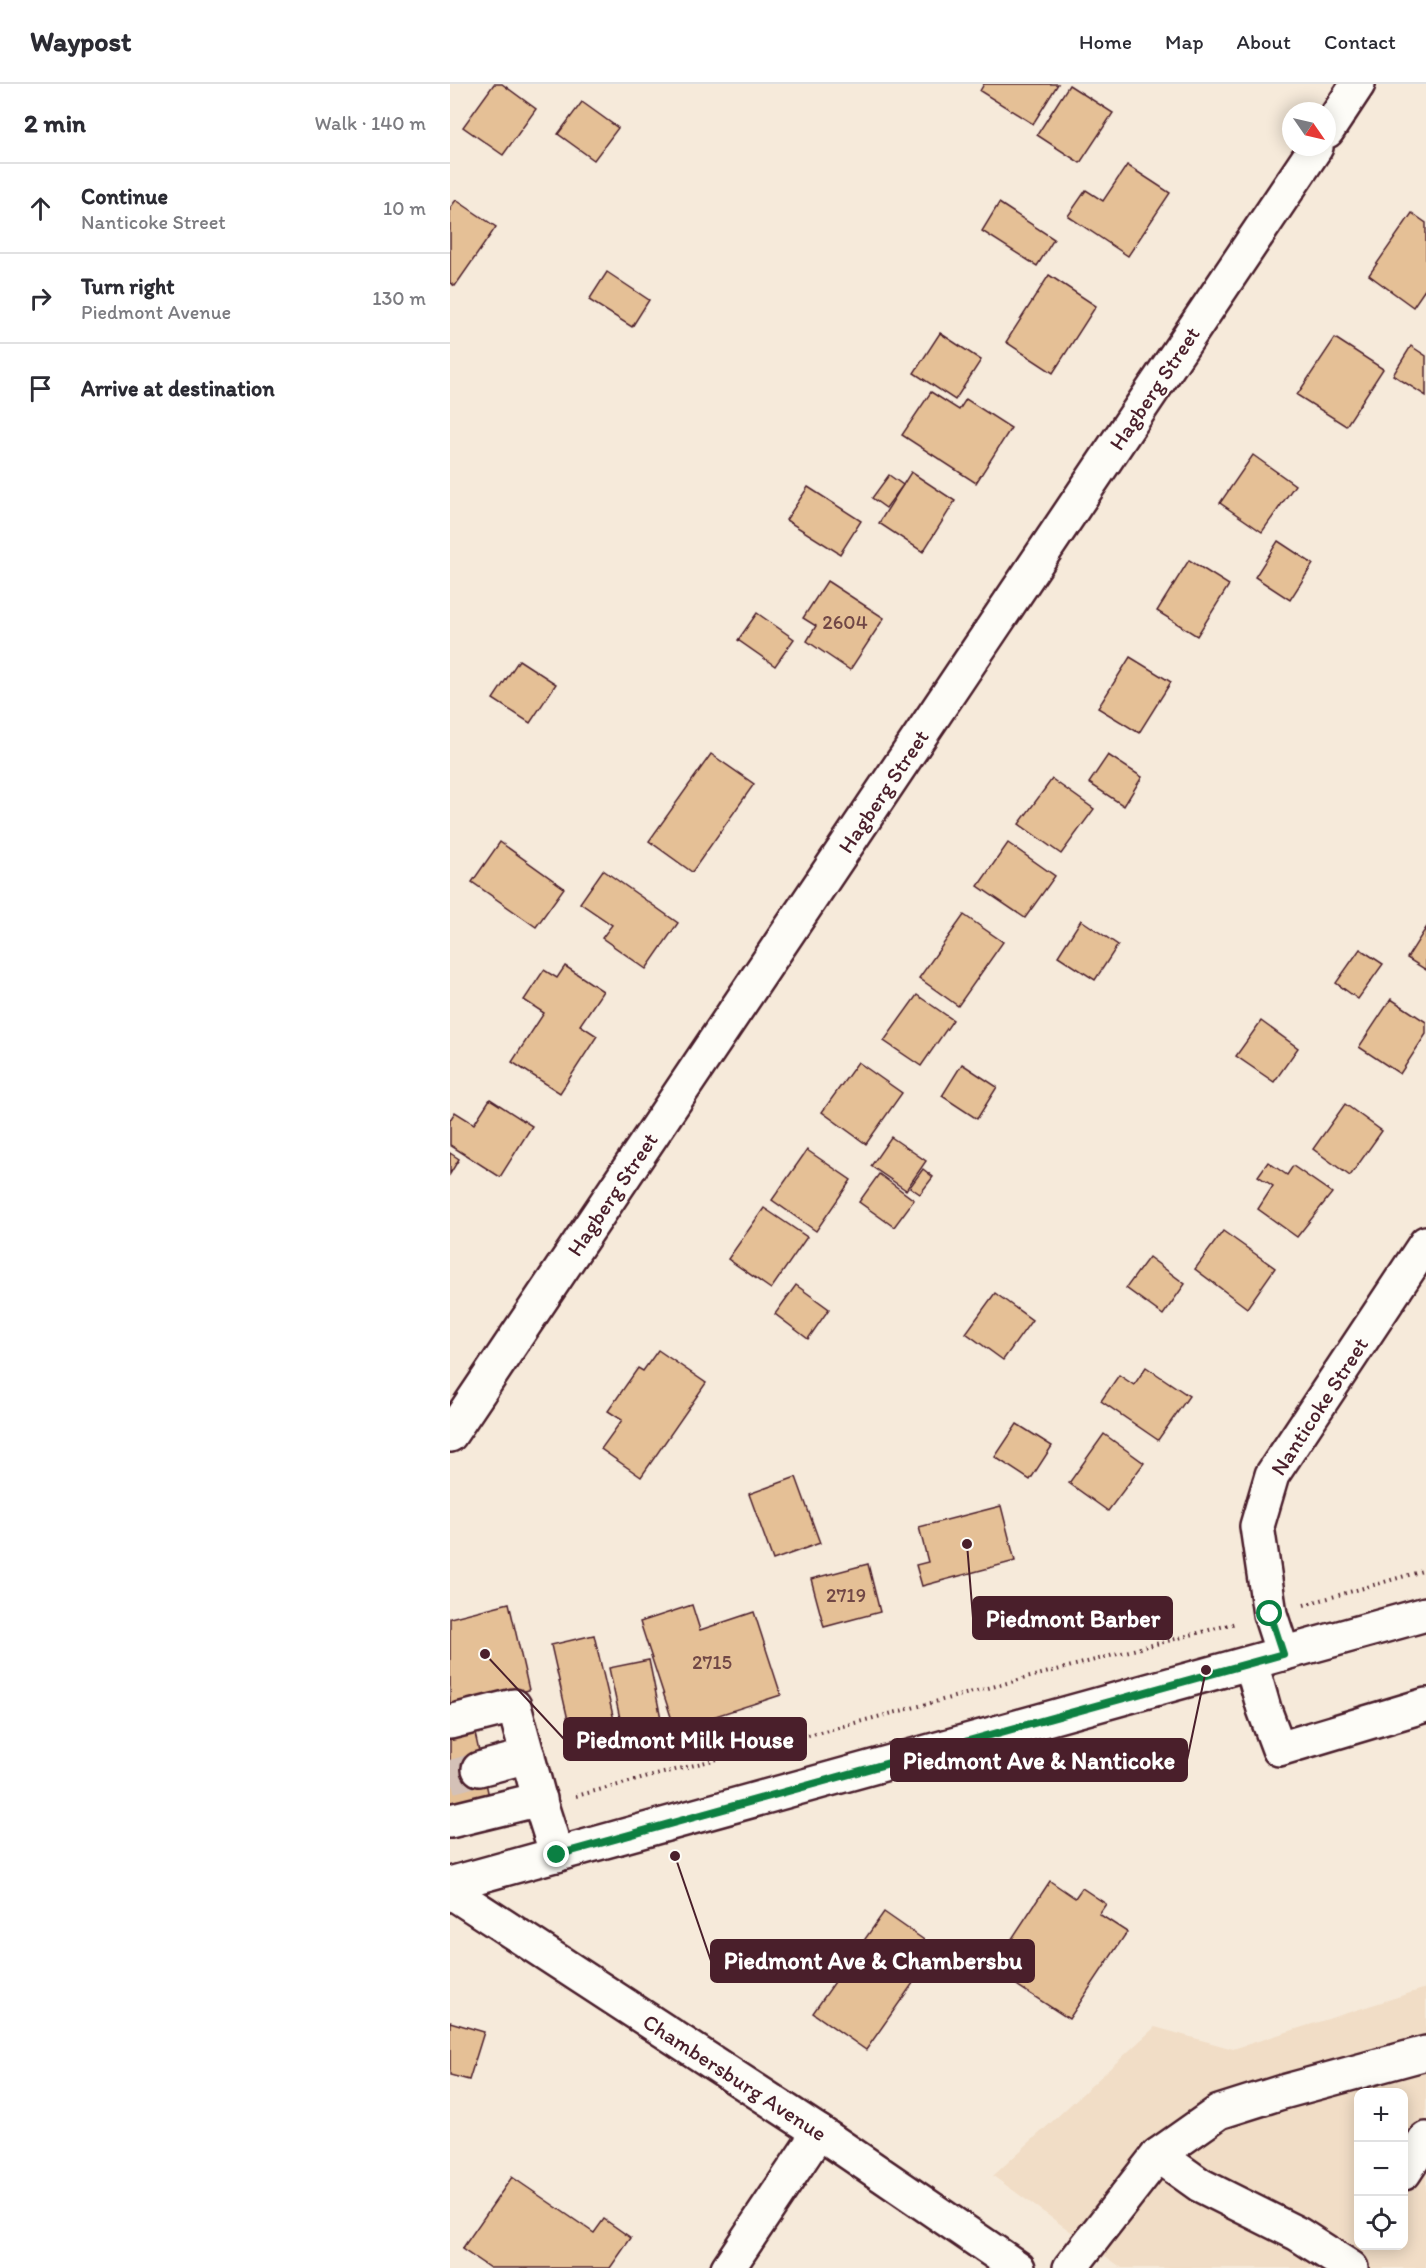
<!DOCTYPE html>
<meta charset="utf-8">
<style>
:root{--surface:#fff;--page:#f2f2f3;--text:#2b2b33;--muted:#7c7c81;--line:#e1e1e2}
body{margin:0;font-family:Itim,sans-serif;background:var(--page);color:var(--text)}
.controls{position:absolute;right:18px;bottom:18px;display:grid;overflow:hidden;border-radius:12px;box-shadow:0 3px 15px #0003}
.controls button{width:54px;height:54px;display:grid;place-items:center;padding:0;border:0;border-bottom:2px solid var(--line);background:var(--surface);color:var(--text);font:30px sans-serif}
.compass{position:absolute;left:832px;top:18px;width:54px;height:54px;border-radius:50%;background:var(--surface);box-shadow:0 3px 15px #0003;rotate:124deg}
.stop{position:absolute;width:18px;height:18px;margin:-14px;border:4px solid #0b8043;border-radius:50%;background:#fff}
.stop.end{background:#0b8043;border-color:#fff;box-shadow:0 2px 6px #0008}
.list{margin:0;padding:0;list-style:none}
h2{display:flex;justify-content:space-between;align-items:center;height:78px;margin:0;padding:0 24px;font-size:26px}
h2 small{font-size:20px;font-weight:400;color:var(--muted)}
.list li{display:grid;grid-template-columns:39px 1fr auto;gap:18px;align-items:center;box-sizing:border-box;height:90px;padding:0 24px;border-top:2px solid var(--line)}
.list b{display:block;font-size:22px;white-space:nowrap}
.list p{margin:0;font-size:20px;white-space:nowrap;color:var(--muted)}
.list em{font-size:20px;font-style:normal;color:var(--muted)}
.icon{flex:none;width:33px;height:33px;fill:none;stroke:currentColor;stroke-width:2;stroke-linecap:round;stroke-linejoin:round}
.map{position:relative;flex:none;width:976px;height:2184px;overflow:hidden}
header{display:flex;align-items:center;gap:36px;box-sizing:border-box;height:84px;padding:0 30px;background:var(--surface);border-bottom:2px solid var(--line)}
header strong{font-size:28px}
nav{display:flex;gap:33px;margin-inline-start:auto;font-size:21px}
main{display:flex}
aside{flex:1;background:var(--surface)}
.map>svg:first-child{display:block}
</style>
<header>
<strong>Waypost</strong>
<nav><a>Home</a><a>Map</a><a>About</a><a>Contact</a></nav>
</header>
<main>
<aside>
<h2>2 min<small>Walk · 140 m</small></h2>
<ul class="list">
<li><svg class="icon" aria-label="ahead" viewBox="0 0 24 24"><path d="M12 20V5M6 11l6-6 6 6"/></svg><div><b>Continue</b><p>Nanticoke Street</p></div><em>10 m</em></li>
<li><svg class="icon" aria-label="right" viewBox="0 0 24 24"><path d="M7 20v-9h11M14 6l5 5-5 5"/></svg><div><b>Turn right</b><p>Piedmont Avenue</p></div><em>130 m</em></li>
<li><svg class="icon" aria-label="arrive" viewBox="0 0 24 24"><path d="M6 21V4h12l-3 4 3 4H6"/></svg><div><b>Arrive at destination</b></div></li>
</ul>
</aside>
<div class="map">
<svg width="976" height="2184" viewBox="0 0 976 2184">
<rect width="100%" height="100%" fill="#f6eada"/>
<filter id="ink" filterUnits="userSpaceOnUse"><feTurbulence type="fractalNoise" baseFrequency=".0167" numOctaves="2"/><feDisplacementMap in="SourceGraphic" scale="12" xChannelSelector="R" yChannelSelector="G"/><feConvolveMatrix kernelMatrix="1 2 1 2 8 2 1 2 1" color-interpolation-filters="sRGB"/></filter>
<g filter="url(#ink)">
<path fill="#f1ddc6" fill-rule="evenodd" d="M976,1904v280h-304l-129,-92 162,-149 78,22zM908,2008h46v154h-46z"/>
<g fill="#e5c096" stroke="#4a1f2b" stroke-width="1.5">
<path d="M44,0h8l34,25 -33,46 -40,-28z"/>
<path d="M534,0h74l-25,40 -53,-33z"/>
<path d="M619,1l44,28 -33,50 -43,-28z"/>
<path d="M132,18l36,26 -24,32 -36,-26z"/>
<path d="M677,81l43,28 -42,63 -60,-40 18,-26 17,11z"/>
<path d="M6,116l40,27 -41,59 -5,-3v-75z"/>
<path d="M549,119l55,36 -17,27 -55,-35z"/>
<path d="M962,129l14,10v65l-13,19 -44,-32z"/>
<path d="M157,188l42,28 -17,27 -43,-27z"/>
<path d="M599,191l47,31 -43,67 -47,-31z"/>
<path d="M490,249l41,27 -26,40 -41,-27z"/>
<path d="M885,254l48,31 -37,57 -49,-31z"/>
<path d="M961,262l15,10v40l-33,-21z"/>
<path d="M481,308l28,18 7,-11 45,29 -35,55 -74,-48z"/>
<path d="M803,371l42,30 -33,47 -42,-29z"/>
<path d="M461,388l44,29 -32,51 -44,-29z"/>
<path d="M439,391l14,10 -17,23 -14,-10z"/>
<path d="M358,403l53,34 -21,33 -54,-34z"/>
<path d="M828,457l35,23 -23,36 -35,-23z"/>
<path d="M739,476l40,25 -32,51 -40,-25z"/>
<path d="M377,497l57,37 -34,52 -43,-29 9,-15 -13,-8z"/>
<path d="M307,529l37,26 -19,27 -37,-26z"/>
<path d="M680,573l41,25 -32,51 -41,-25z"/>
<path d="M69,576l37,24 -26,39 -37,-24z"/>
<path d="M261,670l43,30 -62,88 -43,-31z"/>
<path d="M658,671l34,22 -18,29 -35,-23z"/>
<path d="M602,695l42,30 -33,45 -42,-30z"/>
<path d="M50,758l64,46 -28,39 -64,-45z"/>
<path d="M558,759l47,33 -30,42 -47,-32z"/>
<path d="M153,786l75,53 -32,46 -44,-31 10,-13 -32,-22z"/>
<path d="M514,831l39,27 -45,64 -39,-28z"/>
<path d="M631,836l37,25 -23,35 -37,-24z"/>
<path d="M976,844v42l-19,-12z"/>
<path d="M910,865l23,15 -25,35 -22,-16z"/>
<path d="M115,882l38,25 -23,34 17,11 -37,57 -48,-31 32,-49 -20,-13 20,-30 13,8z"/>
<path d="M467,911l36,25 -32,46 -37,-25z"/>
<path d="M941,915l35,23v12l-26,40 -41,-27z"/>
<path d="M811,937l37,27 -24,34 -38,-26z"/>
<path d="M408,978l44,31 -36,51 -44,-32z"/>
<path d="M512,980l35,23 -20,32 -35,-23z"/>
<path d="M40,1015l42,27 -32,51 -50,-32v-25l5,-8 19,12z"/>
<path d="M895,1020l37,27 -32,45 -37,-27z"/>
<path d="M441,1053l35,24 -20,29 -35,-24z"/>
<path d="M357,1066l44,30 -35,51 -44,-31z"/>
<path d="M0,1069l9,6 -9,15z"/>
<path d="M818,1078l19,13 6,-9 39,27 -35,44 -39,-28 15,-23 -15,-10z"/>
<path d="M473,1085l10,8 -13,17 -10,-7z"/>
<path d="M429,1090l35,26 -20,27 -35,-25z"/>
<path d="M314,1124l43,29 -36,52 -43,-30z"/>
<path d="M773,1147l52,37 -28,40 -52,-39z"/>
<path d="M699,1173l36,27 -22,31 -37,-27z"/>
<path d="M346,1201l33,24 -21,30 -33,-25z"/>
<path d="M545,1209l37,27 -29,40 -37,-27z"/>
<path d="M208,1266l48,33 -65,94 -40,-28 21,-29 -14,-9 30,-43 5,3z"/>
<path d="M696,1283l43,29 -31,44 -57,-39 18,-26 15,10z"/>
<path d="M567,1340l35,22 -22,34 -35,-23z"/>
<path d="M654,1350l40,29 -36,48 -39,-28z"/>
<path d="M346,1393l24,66 -47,17 -24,-66z"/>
<path d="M551,1422l14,55 -93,25 -6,-21 12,-3 -9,-35z"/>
<path d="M418,1480l12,48 -56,15 -13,-48z"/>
<path d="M59,1519l20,87 -79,20v-92z"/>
<path d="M242,1521l8,25 54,-18 27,83 -106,34 -35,-107z"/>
<path d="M144,1551l25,106 -44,10 -24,-106z"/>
<path d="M199,1576l14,68 -39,9 -15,-69z"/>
<path d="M24,1645l18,81 -42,9v-85z"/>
<path d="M600,1797l25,17 7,-10 24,16 -7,10 28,18 -58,87 -77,-50z"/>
<path d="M434,1828l53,37 -71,101 -53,-37z"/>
<path d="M0,1938l34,10 -15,48 -19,-5z"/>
<path d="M62,2093l82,56 10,-14 27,19 -21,30h-120l-28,-19z"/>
</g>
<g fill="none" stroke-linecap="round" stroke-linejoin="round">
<path stroke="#d4c1b7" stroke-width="33" stroke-dasharray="33 16" stroke-linecap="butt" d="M0,1693l29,-8"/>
<defs>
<g id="minor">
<path d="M877,47l31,-47"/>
<path d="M0,1351l866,-1288"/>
<path d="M833,1570l-13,-40 -13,-88 15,-51 154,-232"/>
<path d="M801,1579l13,46 15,40 147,-44"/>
<path d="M0,1638l64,-16 27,99 16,50"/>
<path d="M29,1685l49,-13"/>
<path d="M0,1737l90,-22"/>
<path d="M0,1807l369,241 199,136"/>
<path d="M708,2071l42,30 98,49 53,34"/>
<path d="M954,2089l22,-34"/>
<path d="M278,2184l91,-136"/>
<path d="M620,2184l88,-113 61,-43 60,-19 147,-40"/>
</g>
<path id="major" d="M0,1800l976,-270"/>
</defs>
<use href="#minor" stroke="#4a1f2b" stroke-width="38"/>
<use href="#major" stroke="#4a1f2b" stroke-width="38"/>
<g stroke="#4a1f2b" stroke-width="4" stroke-dasharray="1.5 4.5" stroke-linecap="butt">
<path d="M854,1521l122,-35"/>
<path d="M126,1712l660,-173"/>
</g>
<use href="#minor" stroke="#fdfcf7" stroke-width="33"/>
<use href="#major" stroke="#fdfcf7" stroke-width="33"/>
</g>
</g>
<g fill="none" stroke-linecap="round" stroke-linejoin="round" filter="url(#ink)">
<path stroke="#0b8043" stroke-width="8" d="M107,1771l726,-201 -13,-40"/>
</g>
<g text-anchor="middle" stroke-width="4.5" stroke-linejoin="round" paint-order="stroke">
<g font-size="20" fill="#714746">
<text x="395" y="545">2604</text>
<text x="396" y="1518">2719</text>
<text x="262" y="1585">2715</text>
</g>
<g font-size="22" fill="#4a1f2b" stroke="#fdfcf7">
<text transform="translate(704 304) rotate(-56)" y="8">Hagberg Street</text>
<text transform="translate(433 707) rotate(-56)" y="8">Hagberg Street</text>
<text transform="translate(162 1110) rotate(-56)" y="8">Hagberg Street</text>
<text transform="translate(869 1322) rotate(-57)" y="8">Nanticoke Street</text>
<text transform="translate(285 1993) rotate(33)" y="8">Chambersburg Avenue</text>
</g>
</g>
<path fill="none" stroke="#4a1f2b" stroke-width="2" d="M517 1460L523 1534M35 1570L114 1655M756 1586L737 1676M225 1772L261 1877"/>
<g fill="#4a1f2b" stroke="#fdfcf7" stroke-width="2">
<circle cx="517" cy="1460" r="6"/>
<circle cx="35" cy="1570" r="6"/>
<circle cx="756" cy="1586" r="6"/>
<circle cx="225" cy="1772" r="6"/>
</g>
<g fill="#4a1f2b" stroke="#4a1f2b" stroke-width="2">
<rect x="523" y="1513" width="199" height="42" rx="6"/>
<rect x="114" y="1634" width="242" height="42" rx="6"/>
<rect x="441" y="1655" width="296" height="42" rx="6"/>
<rect x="261" y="1856" width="323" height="42" rx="6"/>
</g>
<g font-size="24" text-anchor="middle" font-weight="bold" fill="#fff">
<text x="623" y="1543">Piedmont Barber</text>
<text x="235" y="1664">Piedmont Milk House</text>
<text x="589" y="1685">Piedmont Ave &amp; Nanticoke</text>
<text x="423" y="1885">Piedmont Ave &amp; Chambersbu</text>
</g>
</svg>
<div class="controls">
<button>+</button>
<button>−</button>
<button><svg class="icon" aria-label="locate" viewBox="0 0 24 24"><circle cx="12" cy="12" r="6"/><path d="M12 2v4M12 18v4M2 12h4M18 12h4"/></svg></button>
</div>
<svg class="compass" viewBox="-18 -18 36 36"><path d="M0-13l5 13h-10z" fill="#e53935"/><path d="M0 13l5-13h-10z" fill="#7c7c81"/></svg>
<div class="stop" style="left:820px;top:1530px"></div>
<div class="stop end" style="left:107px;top:1771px"></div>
</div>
</main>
